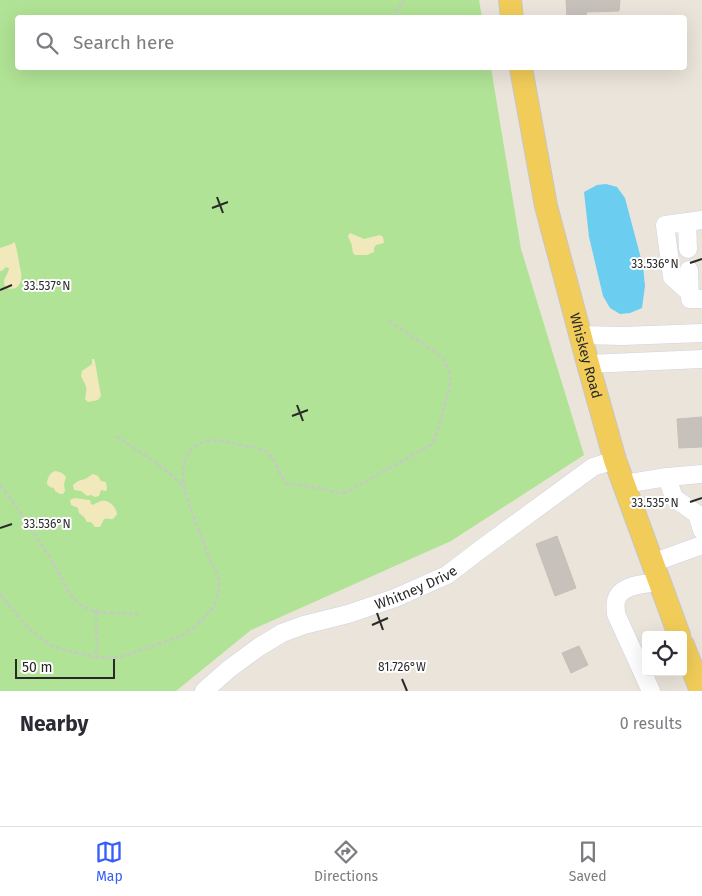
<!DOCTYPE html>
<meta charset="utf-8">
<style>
:root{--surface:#fff;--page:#f7f7f7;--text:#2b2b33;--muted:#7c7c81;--line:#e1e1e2;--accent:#375dfb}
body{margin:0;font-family:"Fira Sans",sans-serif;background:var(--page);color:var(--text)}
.controls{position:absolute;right:15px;bottom:15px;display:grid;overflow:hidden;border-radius:5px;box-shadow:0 5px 20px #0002}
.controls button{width:45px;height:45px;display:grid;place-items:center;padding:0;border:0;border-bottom:1px solid var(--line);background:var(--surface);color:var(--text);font:25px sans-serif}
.scale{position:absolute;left:15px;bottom:12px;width:100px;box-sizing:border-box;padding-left:5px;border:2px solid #292929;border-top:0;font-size:14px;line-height:18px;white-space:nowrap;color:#292929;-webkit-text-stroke:4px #fff;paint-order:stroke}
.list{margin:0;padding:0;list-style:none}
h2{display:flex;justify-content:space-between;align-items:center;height:65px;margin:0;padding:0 20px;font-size:21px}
h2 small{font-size:16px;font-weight:400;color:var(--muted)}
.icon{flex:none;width:28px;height:28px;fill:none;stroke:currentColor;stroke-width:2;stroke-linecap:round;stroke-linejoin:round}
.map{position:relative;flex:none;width:702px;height:691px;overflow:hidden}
.search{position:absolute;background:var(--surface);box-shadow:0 5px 20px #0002;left:15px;right:15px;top:15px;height:55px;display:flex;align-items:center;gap:12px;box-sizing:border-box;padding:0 18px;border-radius:5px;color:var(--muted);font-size:19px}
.sheet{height:135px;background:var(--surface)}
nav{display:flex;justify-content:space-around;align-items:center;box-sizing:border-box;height:70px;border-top:1px solid var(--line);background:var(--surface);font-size:14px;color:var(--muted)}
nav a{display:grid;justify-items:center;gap:2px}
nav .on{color:var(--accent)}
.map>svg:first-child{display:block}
</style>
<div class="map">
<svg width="702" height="691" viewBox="0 0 702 691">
<rect width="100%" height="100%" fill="#ebe4da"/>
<path fill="#b0e395" d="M0,0h479l3,17 -464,1v50h473l30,181 63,206 -133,86 -200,89 -75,61h-176z"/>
<g fill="#f1e9bc">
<path d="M350,233l14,6 16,-4 3,2 1,6 -8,2 -2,3v4l-7,3h-12c-3,-3 -2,-4 -3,-8 0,-4 -3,-7 -4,-11z"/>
<path d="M14,242l1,1c2,7 3,13 4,19 1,8 5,15 0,23 -4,6 -15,5 -15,-3 0,-5 5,-9 5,-14l-3,-1 -4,4h-2v-23l12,-4z"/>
<path d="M92,359h2l1,3 6,34 -3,4 -10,2 -3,-3c3,-14 1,-12 -4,-23l1,-5 10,-7z"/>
<path d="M56,471l6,2 4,4 -2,7 1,7 -2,3h-3l-5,-3 -1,-3 -4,-1 -3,-3c0,-6 3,-12 9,-13z"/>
<path d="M93,474l5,2 3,5 5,1 1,6 -1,3 -5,-1 -2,6 -4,1 -4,-2 -4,1 -6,-5 -7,-1 -1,-5 5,-4 7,-2z"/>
<path d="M74,498l16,2 1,4 2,1c1,-1 8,-4 8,-4 8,-2 15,6 16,13 -5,8 -6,4 -13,5l-4,8h-5l-4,-5h-4l-3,-5 -5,-4 -1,-5 -7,-3 -1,-5z"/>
</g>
<path fill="#6bcdef" d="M606,184l11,3 8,11 18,68 2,20 -3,22 -12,5 -10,1 -10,-6 -7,-12 -14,-59 -5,-45 13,-7z"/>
<g fill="#c6c1ba" stroke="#c6c0b4">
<path d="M566,0h54l-1,11 -33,1 1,6h-20z"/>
<path d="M702,417v30l-23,1 -2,-29z"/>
<path d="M557,536l19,52 -21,8 -19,-52z"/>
<path d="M579,646l9,19 -17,8 -9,-20z"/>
</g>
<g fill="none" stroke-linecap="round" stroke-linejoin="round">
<defs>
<g id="minor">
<path d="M687,222l1,27"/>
<path d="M689,270l1,29h12"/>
<path d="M689,292l-17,-15 -7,-52 37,-5"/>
<path d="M580,335l43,1 79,-3"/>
<path d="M588,364l114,-5"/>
<path d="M667,477l7,21 23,16 5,16"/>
<path d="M624,484l43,-7 35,-3"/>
<path d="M652,563l50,-18"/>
<path id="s1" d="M204,691l25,-22 30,-22 23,-14 22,-8 44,-11 47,-16 52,-23 34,-26 112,-82 22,-7"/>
<path d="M651,691l-35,-77c0,-4 -1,-9 0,-13 4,-17 29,-17 44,-19"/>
</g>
<g id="major">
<path d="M510,0l2,18"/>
<path id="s2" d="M521,68l25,138 42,158 27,96 64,175"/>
<path d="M683,645l18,46"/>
</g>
</defs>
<use href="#minor" stroke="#cfd3e2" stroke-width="19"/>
<use href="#major" stroke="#c7c7c7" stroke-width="24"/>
<g stroke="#c7c7c7" stroke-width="2.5" stroke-dasharray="4 2.5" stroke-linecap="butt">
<path d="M392,18l12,-18"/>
<path d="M116,436l30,20 22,16 15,14"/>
<path d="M0,485l11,14 43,65 15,29 9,10 14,8 19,2h18l9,2"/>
<path d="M0,594c17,21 34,46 61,55 11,3 23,5 34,8"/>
<path d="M96,611l1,35 -2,11 18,1 11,-2 57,-20 14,-9 18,-19 6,-16v-11l-3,-11 -5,-8c-5,-13 -10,-26 -15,-39 -7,-19 -16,-38 -12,-59 1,-4 3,-10 6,-13 15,-16 31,-10 50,-6 8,2 18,2 25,6 11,7 13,22 21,32 11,2 22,3 33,5 10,1 16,7 28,4l85,-48c7,-13 9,-27 13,-41 2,-8 6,-17 5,-26 -1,-5 -3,-10 -5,-15 -8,-12 -43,-31 -56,-41"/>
</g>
<use href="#minor" stroke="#fff" stroke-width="18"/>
<use href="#major" stroke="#f1cc59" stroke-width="22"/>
</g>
<path fill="none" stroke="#292929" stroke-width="2" d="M217,197l6,16M212,208l16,-6M690,263l12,-4M0,290l12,-5M297,405l6,16M292,416l16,-6M690,502l12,-4M0,528l12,-4M377,613l6,17M372,625l16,-7M402,679l5,12"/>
<g text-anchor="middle" stroke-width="4" stroke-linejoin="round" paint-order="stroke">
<g font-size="14" fill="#292929" stroke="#fff">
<text dy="5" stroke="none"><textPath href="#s2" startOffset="295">Whiskey Road</textPath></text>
<text dy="5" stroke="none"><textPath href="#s1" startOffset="239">Whitney Drive</textPath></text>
</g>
</g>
<g font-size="12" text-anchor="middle" fill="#292929" stroke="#fff" stroke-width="4" stroke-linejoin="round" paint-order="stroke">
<text x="655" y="268">33.536°N</text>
<text x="47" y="290">33.537°N</text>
<text x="655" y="507">33.535°N</text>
<text x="47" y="528">33.536°N</text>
<text x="402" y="671">81.726°W</text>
</g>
</svg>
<div class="controls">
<button><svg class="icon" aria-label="locate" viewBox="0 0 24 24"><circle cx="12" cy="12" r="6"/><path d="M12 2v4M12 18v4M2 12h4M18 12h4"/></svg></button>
</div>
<div class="scale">50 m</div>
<div class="search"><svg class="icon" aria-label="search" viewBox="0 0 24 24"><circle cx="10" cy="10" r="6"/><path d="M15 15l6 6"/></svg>Search here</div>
</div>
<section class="sheet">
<h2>Nearby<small>0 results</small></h2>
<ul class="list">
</ul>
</section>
<nav>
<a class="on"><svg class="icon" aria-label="map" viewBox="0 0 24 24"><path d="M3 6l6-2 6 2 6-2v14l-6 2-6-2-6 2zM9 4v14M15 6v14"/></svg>Map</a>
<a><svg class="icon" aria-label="directions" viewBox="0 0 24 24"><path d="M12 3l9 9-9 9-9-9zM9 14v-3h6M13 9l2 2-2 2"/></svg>Directions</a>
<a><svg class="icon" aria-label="saved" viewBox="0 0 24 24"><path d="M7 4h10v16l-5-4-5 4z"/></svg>Saved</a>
</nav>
